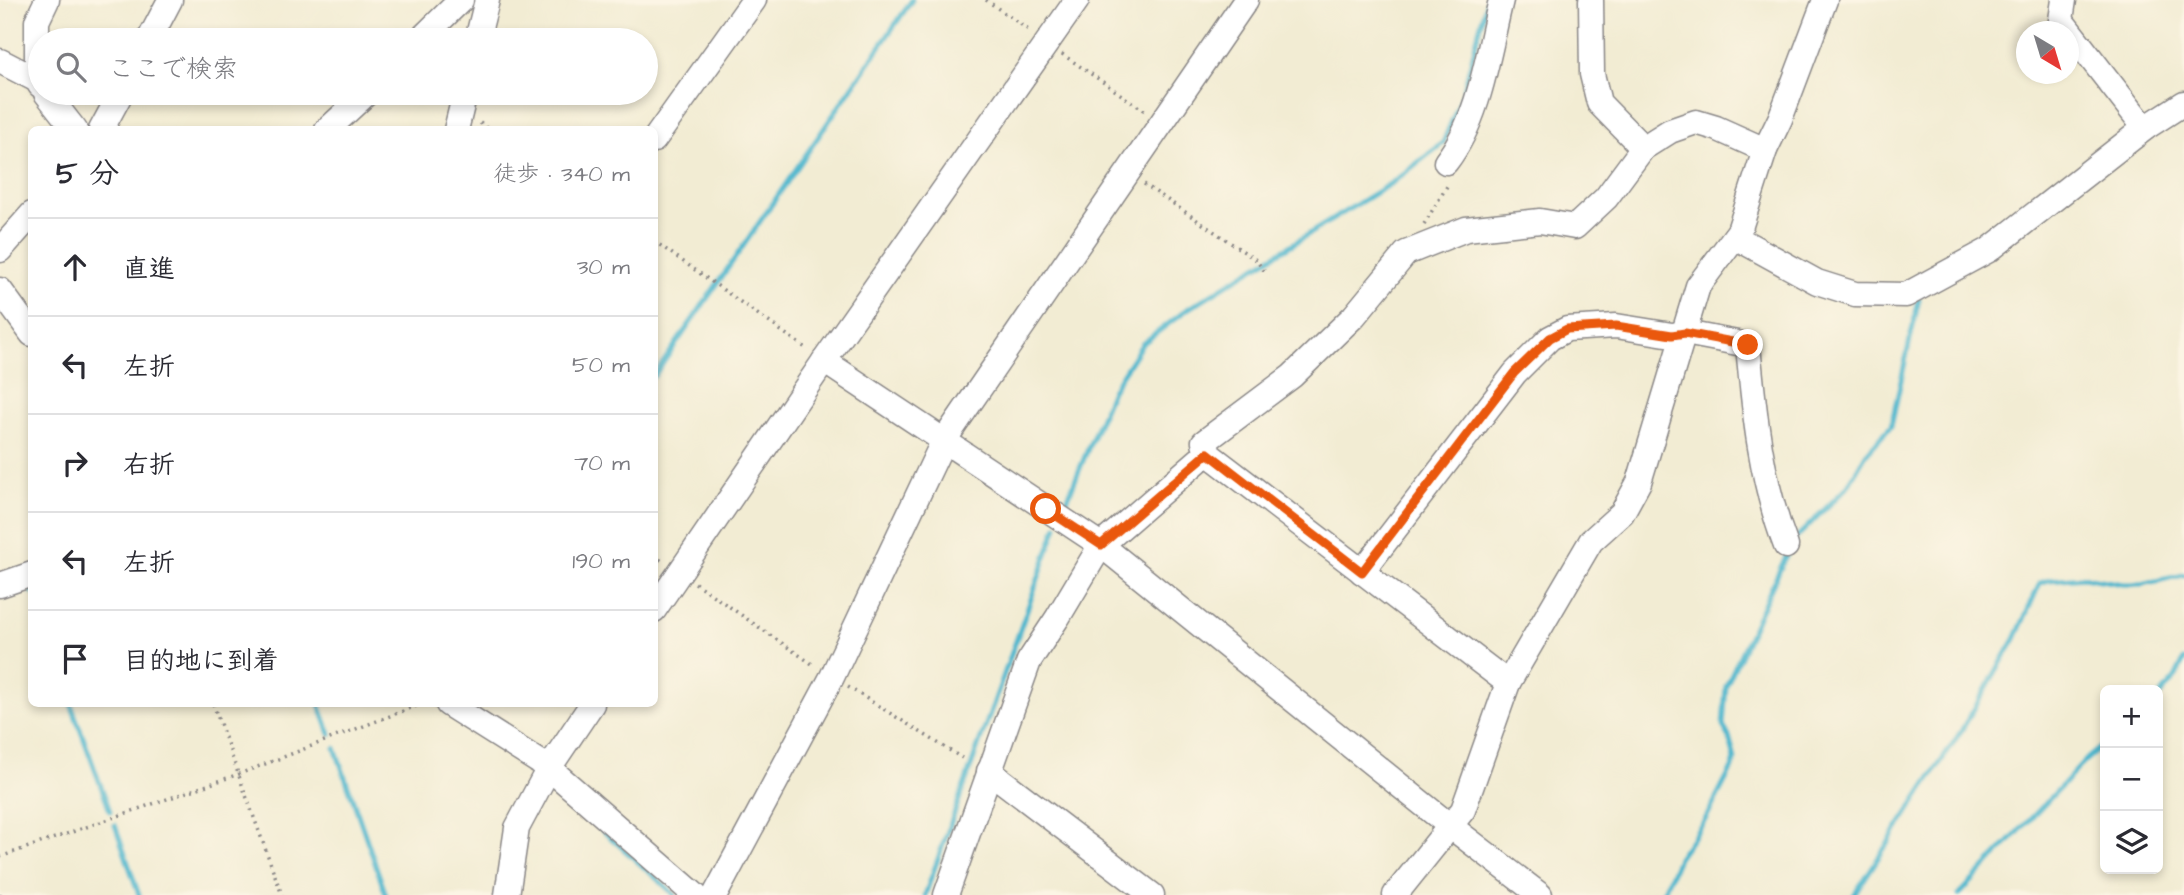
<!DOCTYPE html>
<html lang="ja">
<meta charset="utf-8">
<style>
:root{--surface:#fff;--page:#f2f2f3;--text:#2b2b33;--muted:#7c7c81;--line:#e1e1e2}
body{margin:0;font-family:"Architects Daughter","Klee One",sans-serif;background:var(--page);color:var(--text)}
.controls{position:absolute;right:21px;bottom:21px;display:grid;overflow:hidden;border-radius:10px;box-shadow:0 4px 10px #0003}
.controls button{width:63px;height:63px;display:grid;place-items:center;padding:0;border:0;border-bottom:2px solid var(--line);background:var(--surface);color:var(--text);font:35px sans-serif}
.compass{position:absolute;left:2016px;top:21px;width:63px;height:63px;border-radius:50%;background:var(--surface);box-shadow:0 4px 10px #0003;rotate:142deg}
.stop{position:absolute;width:21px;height:21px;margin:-16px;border:5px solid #ea580c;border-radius:50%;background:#fff}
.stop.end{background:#ea580c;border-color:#fff;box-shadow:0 2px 7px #0008}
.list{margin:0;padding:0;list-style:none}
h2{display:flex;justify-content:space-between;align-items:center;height:91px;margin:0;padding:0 28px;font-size:30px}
h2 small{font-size:23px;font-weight:400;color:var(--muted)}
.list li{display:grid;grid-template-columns:46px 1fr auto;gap:21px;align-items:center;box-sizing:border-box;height:98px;padding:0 28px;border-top:2px solid var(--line)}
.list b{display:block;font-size:26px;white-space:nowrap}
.list em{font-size:23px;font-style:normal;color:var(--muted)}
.icon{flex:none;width:38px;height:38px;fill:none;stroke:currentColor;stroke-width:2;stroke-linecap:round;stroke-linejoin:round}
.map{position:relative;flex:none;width:2184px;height:895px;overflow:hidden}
.search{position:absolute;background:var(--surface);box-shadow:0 4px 10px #0003;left:28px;top:28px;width:630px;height:77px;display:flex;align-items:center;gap:18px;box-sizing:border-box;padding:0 24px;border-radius:38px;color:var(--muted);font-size:26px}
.panel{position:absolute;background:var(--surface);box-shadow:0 4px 10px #0003;left:28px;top:126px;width:630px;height:581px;border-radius:10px}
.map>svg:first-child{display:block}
</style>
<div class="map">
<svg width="2184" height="895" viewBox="0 0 2184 895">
<rect width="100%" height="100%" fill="#fcf5e5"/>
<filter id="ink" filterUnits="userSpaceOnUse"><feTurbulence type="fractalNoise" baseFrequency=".0143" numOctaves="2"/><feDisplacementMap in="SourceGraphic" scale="14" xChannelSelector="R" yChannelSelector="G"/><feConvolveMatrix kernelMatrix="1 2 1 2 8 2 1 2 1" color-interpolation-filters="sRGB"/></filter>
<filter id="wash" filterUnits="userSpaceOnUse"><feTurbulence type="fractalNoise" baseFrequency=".00686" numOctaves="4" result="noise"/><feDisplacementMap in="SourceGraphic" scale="28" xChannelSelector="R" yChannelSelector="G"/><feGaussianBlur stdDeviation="1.57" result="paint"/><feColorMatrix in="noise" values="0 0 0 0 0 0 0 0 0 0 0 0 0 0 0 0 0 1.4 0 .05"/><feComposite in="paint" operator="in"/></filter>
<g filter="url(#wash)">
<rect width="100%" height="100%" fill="#f2ecd3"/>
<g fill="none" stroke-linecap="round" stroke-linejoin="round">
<g stroke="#50b7ce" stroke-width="5">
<path d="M654,376l258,-376"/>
<path d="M1063,510l49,-120 30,-46 47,-36 204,-126 50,-39 20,-50 24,-93"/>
<path d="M1792,542l55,-55 19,-33 25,-28 28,-127"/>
<path d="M31,591l1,1"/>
<path d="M2158,698l17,-20 9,-18"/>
<path d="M71,704l39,107"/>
<path d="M319,704l11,30"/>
<path d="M335,748l51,147"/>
<path d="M594,823l81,72"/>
<path d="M115,825l24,70"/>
<path d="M925,895l132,-369"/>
<path d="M1662,895l16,-37 27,-38 27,-52 3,-9 -6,-23 -6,-10 3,-40 61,-132"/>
<path d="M1854,895l107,-164 54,-92 25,-56 9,-3 35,-3 39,7h19l42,-9"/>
<path d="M1959,895l129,-137 17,-14"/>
</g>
</g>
</g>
<g filter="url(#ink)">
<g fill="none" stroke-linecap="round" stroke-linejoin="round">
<defs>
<g id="minor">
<path d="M1591,0l1,74 7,29 44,45"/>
<path d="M2064,0l-3,20 84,108"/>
<path d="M149,40l21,-40"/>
<path d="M420,40l41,-40"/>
<path d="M477,40l10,-40"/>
<path d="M0,61l37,19 3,5"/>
<path d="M37,80v-59l10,-21"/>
<path d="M46,93l29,37"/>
<path d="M101,130l20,-37"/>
<path d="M327,130l40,-37"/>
<path d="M456,130l9,-37"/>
<path d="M654,140l100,-140"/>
<path d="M1446,162c34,-44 42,-109 55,-162"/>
<path d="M1735,237l82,45 38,12 51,1 83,-45 156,-122 39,-25"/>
<path d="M0,250l32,-36"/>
<path d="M0,290l32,44"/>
<path d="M824,361l277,184 349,281 90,69"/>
<path d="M1207,453l-3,-11 88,-66 62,-60 52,-63 60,-24 74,-8 35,6 31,-29 37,-50 27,-17 26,-9 20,6 49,22"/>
<path d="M1362,572l153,-199 35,-35 17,-9 49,-3 56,9 13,-2 63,12c6,68 13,136 38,201"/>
<path d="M0,585l32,-11"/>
<path d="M654,610l170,-249 253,-361"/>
<path d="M1508,683l83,-142 31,-28 17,-31 59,-196 41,-55 26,-81 15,-31 45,-119"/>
<path d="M448,704l101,64 146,127"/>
<path d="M989,771l163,124"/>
<path d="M507,895l10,-67 32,-60 43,-64"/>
<path d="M715,895l117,-218 111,-235 303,-442"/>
<path d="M946,895l83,-234 29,-44 43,-72 106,-92 301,230 -45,127 -68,85"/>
</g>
</defs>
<use href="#minor" stroke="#8a8787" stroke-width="27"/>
<g stroke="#8a8787" stroke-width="3.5" stroke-dasharray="2 5" stroke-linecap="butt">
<path d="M986,0l44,31"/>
<path d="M1062,54l83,57"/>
<path d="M480,123l10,7"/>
<path d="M1144,184l112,76 9,12"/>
<path d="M1424,224l25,-41"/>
<path d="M654,241l153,108"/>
<path d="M654,555l8,6"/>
<path d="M695,583l120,83"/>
<path d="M848,687l114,71"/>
<path d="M213,704l69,191"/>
<path d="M0,857l239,-83 182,-70"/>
<path d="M0,894v1"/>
</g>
<use href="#minor" stroke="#fff" stroke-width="24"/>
</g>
</g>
<g fill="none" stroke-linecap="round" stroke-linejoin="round" filter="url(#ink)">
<path stroke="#ea580c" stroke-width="9" d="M1046,509l55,36 107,-92 154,119 152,-199 36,-35 17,-9 49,-3 56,9 13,-2 63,12"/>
</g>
</svg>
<div class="controls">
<button>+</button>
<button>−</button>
<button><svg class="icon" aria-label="layers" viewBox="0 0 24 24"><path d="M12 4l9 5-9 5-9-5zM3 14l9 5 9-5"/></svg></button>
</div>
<svg class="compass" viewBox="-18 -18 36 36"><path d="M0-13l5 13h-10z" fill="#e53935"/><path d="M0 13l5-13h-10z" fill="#7c7c81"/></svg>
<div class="stop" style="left:1046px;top:509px"></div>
<div class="stop end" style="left:1748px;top:345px"></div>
<div class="search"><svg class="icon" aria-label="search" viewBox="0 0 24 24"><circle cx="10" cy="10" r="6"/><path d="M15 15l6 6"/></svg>ここで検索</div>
<section class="panel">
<h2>5 分<small>徒歩 · 340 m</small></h2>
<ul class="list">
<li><svg class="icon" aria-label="ahead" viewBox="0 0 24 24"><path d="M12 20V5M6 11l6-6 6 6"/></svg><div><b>直進</b></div><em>30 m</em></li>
<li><svg class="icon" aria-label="left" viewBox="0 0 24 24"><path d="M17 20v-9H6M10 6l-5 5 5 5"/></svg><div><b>左折</b></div><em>50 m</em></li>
<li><svg class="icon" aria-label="right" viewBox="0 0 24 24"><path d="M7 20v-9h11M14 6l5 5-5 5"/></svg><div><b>右折</b></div><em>70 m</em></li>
<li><svg class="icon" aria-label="left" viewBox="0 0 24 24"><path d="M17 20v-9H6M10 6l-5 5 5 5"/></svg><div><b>左折</b></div><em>190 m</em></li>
<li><svg class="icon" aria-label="arrive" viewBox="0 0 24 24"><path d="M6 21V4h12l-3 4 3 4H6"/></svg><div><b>目的地に到着</b></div></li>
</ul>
</section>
</div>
